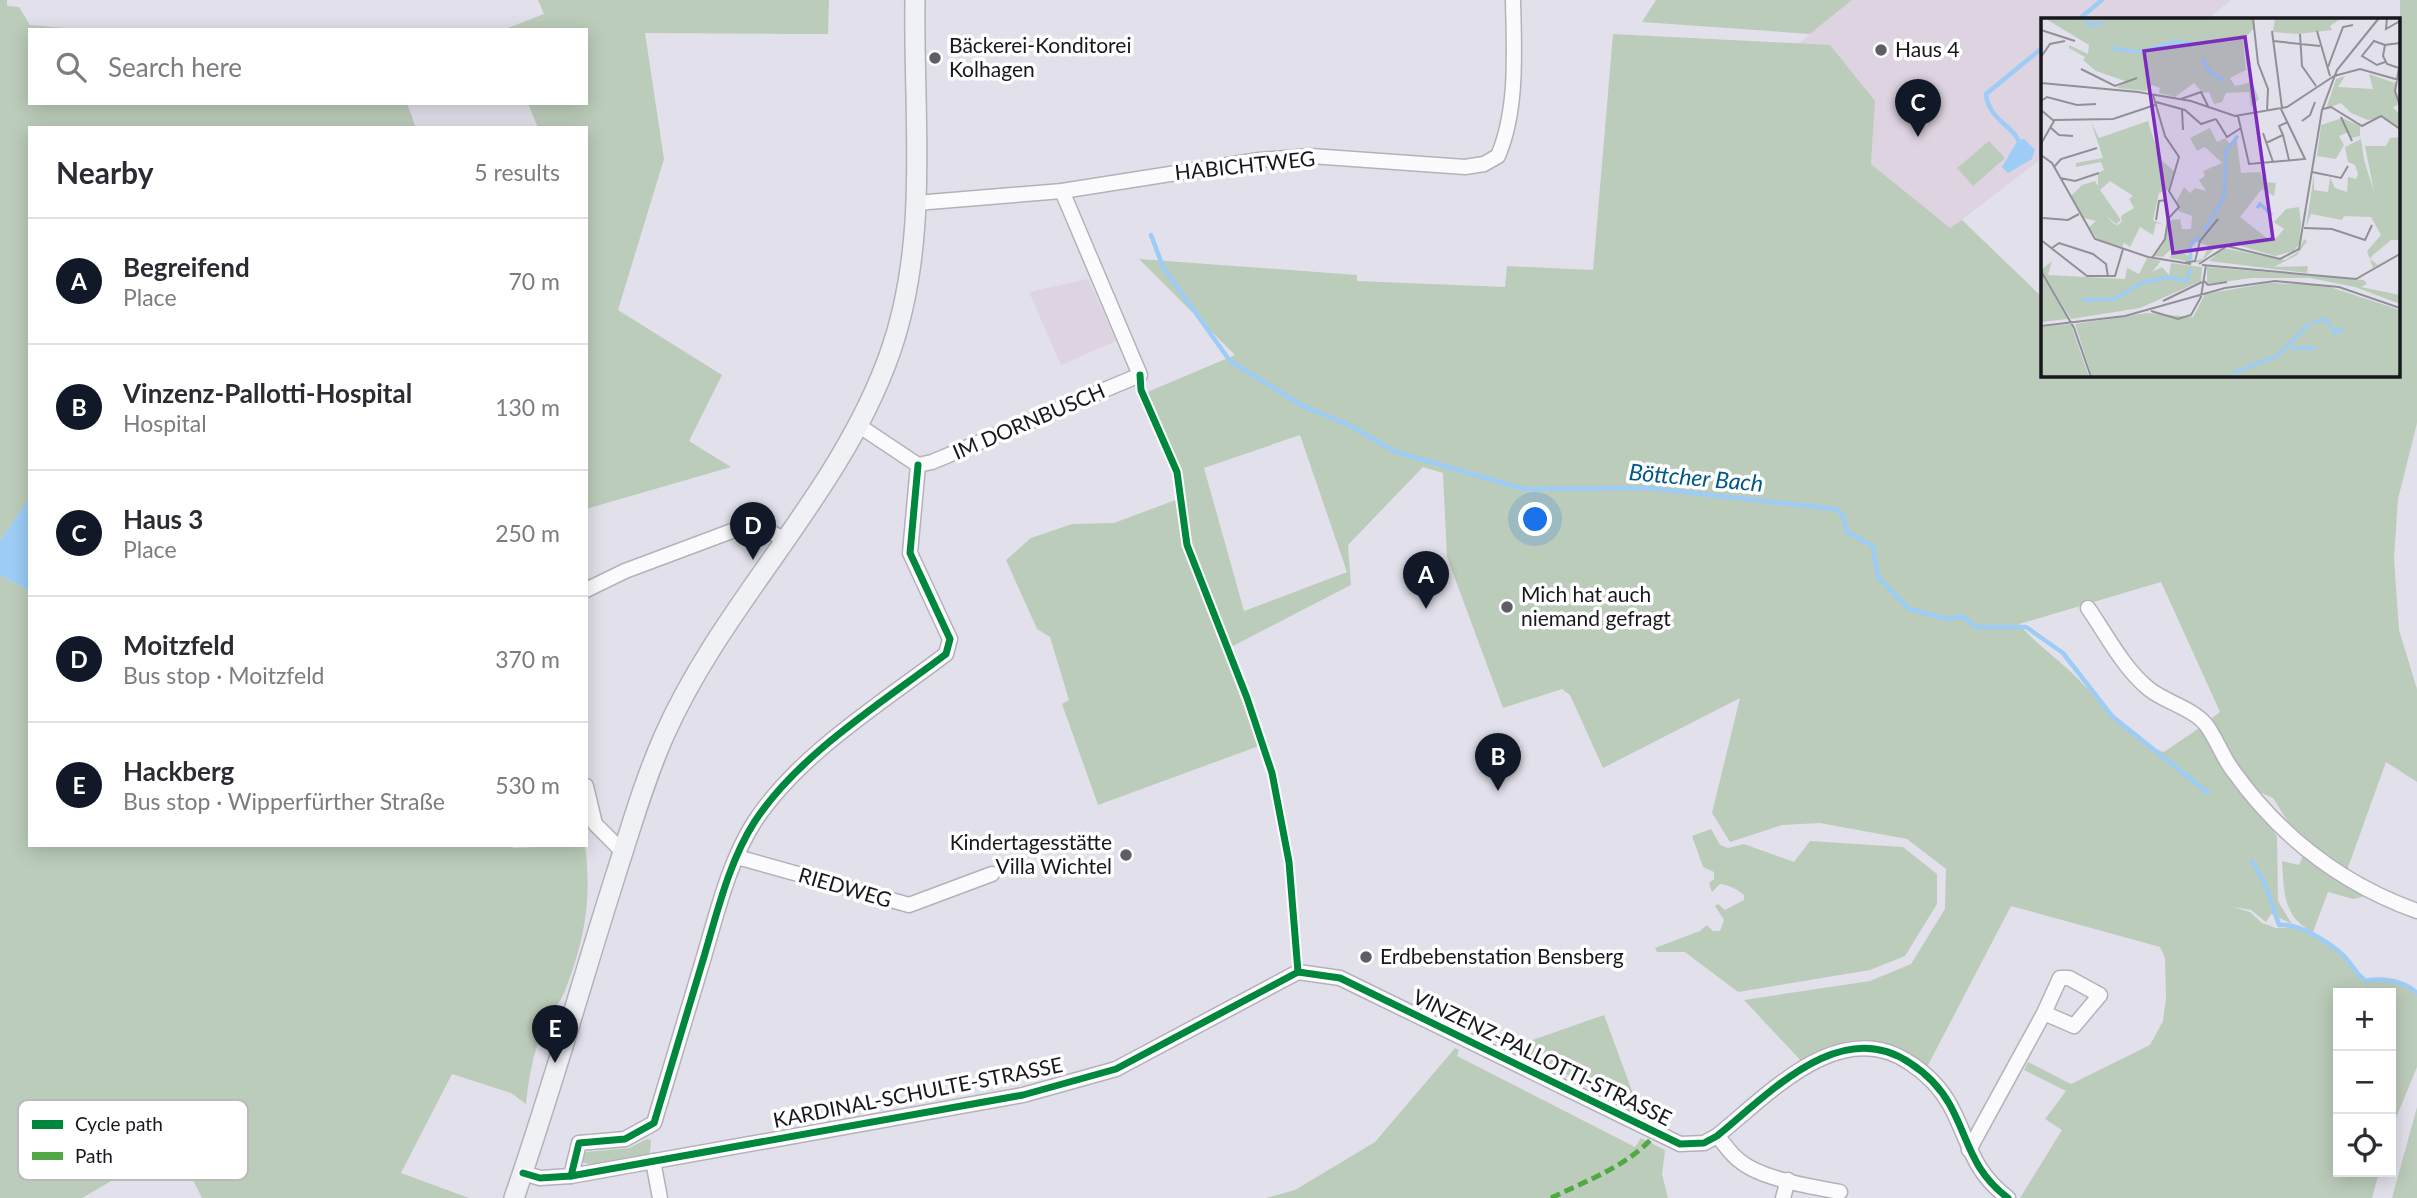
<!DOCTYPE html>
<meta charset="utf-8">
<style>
:root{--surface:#fff;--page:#f7f7f7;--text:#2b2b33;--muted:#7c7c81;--line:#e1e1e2;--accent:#111827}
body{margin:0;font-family:Lato,sans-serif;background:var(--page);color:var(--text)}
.controls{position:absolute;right:21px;bottom:21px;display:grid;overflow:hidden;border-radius:0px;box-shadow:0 4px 18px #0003}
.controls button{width:63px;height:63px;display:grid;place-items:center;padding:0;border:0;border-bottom:2px solid var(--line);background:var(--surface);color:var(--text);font:35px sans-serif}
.you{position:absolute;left:1536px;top:520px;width:24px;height:24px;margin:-18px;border:5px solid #fff;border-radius:50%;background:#1a73e8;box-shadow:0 0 0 10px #1a73e833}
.badge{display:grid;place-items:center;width:46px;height:46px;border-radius:50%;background:var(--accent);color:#fff;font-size:23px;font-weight:700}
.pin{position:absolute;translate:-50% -58px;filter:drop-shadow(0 2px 4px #0008)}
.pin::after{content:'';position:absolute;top:37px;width:24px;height:21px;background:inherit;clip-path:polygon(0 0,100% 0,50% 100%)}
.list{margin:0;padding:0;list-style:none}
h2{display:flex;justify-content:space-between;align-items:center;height:91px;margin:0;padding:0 28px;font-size:30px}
h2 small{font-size:23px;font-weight:400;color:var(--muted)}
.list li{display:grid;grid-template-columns:46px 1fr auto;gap:21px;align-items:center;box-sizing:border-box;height:126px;padding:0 28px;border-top:2px solid var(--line)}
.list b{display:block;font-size:26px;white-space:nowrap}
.list p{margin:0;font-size:23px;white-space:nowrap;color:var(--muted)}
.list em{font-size:23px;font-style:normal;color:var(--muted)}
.icon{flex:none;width:38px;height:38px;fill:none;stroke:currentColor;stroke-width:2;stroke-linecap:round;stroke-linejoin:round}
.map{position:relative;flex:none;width:2417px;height:1198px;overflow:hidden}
.search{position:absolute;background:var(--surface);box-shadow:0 4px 18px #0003;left:28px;top:28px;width:560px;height:77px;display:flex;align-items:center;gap:18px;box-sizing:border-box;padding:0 24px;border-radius:0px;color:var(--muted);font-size:26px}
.panel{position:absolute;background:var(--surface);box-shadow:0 4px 18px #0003;left:28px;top:126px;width:560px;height:721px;border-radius:0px}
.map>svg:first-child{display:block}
</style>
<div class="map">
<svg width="2417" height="1198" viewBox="0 0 2417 1198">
<rect width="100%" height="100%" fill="#e2e1eb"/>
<g fill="#ded3e0">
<path d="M1852,0h379l-23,19h-166v139l-92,71 -79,-65 4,-63 -77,-57z"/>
<path d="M1088,279l28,62 -55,24 -32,-73z"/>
</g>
<g fill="#bcccba" fill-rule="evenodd">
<path d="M0,0h7v6l12,1 11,18 59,5h-59v73h377l9,25h-386v369l-30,44z"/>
<path d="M538,0h291l-1,34 -183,-1 19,126 -46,151 104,65 -33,66 42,26 -145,42v-381h-48l-10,-25h58v-73h-83l41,-16z"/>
<path d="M1656,0h196l-42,34 -168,-12z"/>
<path d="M2400,0h17v423l-19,76 -4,59 5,72 18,59v93l-31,-20 -40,111 -54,-45 -19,-30 -16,-7 -25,-30 -24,-40 12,-9 -59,-130 -142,42c17,20 37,33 56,52 29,27 49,63 89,76l38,-26 31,53 44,57 1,65 14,23 -21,-10 -5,8 -15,-12 -18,-3 17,5 12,11 14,5 23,-1 20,10 26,17 18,27c20,1 40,-3 54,14v72l-26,63v-137h-53v179h41l-7,26h-352l42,-68 -17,-11 21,-28 -42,-21 4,-8 43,22 79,-39 13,-24 3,-23 -1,-40 -5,-11 -149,-41 -84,161c-42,-34 -81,-36 -125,-5l-58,-62 126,-19 41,-17 34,-55 1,-40 -39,-30 -87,-16 -38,2 -52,17 -18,-29 28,-115 -137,70 -33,-73 -8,-6 -59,19 -56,-151 -4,-84 -20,-6 -75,78 3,40 -120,62 -41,-107 -10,-70 -35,-77 90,-38 -96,-96 218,16v6l148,6 2,-21 86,4 20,-236 217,11 45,56 -4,63 79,64 12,-8 80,77v77h356zM1300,435l47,137 -103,39 -40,-143z"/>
<path d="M1989,141l16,17 -32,28 -16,-18z"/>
<path d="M1178,499l10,60 71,187 -161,59 -36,-101 7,-4 -19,-63 -13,-8 -31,-69 25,-22 41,-14 42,-1z"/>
<path d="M0,575l30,16v254h482l1,3 72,-3c7,54 0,93 -19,143 -4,12 -13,22 -19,33 -13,26 -18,54 -21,83l-15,-11 -59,-19 -51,99 68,25h-267l-16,-32 -37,-7 -67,39h-82z"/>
<path d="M1711,829l9,16 8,3 16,-4 50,18 16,-21 93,6 34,27v30l-32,52 -35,14 -132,22 -53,-40h-28l-2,-4 45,-17 7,-6 6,6h7l4,-11 -9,-14 3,-2 7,6 19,-10v-5c-6,-5 -15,-10 -24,-11l-8,8 -3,-9 5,-4v-7l-11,-5 -11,-31z"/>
<path d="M2303,855l70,39 -20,5 -25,-7 -15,40c-30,-14 -29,-40 -31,-71l17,4z"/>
<path d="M1604,1015l37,100 -50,-34 -3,3 -71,-32 7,-9z"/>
<path d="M1455,1048l4,2 -2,6 178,91 6,-9 24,12 -3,24 6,24h-402l29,-8 80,-48z"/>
<path d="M2417,1107v91h-25z"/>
<path d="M647,1139l4,1 -1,13c-13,5 -59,17 -69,8l5,-9 43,-4z"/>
</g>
<g fill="#9dcdf6">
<path d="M2024,139l11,11 -3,9 -24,14 -6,-6 16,-27z"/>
<path d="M30,497v94l-30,-16v-34z"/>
</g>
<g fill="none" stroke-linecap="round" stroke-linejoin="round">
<g stroke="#9dcdf6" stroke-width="4.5">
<path d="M2079,19l23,-19"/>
<path d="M2018,140c-4,-13 -30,-21 -32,-46l56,-46"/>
<path d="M1151,235l12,32 67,94 73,45 44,18 49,28 128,37 124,-1 188,21 7,7 4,16 26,14 5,31 31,32 38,10 15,-3 14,11h50l37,26 49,63 96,77"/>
<path d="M2252,861l14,25 13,39c20,-2 50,17 65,31 8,8 12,18 22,25 15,-4 39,0 51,12"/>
</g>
<defs>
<g id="street">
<path d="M916,203l146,-12 197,-31 52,-4 154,11 19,-3 14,-8c20,-47 16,-106 15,-156"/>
<path d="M858,425l60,40"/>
<path d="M918,465l14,-3 208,-87 -78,-184"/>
<path d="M586,590l39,-19 123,-46h10l27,15"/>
<path d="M2088,608c18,26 36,61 61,81 16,13 46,20 58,37 10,14 16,32 27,46 46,64 108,112 183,139"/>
<path d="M586,786l9,38 28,28"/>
<path d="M737,857l172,48 83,-31"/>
<path d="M1717,1136c8,8 14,19 23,25 21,18 73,26 100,31"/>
<path d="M1969,1150l75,-137 30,13 26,-31 -31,-17h-9l-16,35"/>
<path d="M653,1161l7,37"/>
<path d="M523,1173l17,5 31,-2 452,-81 93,-26 182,-97 42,6 340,166 24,-1 13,-7c51,-41 123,-121 193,-73 17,11 30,24 40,42 20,37 21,65 58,93"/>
<path d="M571,1176l8,-33 46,-4 29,-16c15,-51 31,-102 46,-153 15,-48 27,-106 55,-149 44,-67 128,-119 191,-167l4,-15 -40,-86 8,-88"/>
<path d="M1783,1198l5,-18"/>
</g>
<path id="secondary" d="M514,1198c37,-106 67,-214 101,-321 15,-46 29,-96 49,-141 60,-136 176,-241 226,-383 40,-113 23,-236 25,-353"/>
</defs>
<use href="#street" stroke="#b3b2ba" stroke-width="17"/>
<use href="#secondary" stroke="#b3b2ba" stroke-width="22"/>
<use href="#street" stroke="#fbfafc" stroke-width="14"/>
<use href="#secondary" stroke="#f0f1f5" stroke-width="19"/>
<path stroke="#52a943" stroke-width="5" stroke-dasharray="10 5" stroke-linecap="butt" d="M1551,1198c37,-18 77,-32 104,-63"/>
<defs>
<g id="cycleway">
<path d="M1140,375l1,15 36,82 10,73 60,153 25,75 17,89 9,110"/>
<path d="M1298,972l42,6 340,166 24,-1 13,-7c51,-41 123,-121 193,-73 17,11 30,24 40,42 20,37 21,65 58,93"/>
<path d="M523,1173l17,5 31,-2 452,-81 93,-26 182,-97"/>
<path d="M571,1176l8,-33 46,-4 29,-16c15,-51 31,-102 46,-153 15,-48 27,-106 55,-149 44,-67 128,-119 191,-167l4,-15 -40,-86 8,-88"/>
</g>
</defs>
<use href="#cycleway" stroke="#fff" stroke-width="11"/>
<use href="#cycleway" stroke="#00873e" stroke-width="7"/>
</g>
<g fill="#5f5e66" stroke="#fff" stroke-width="2.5">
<circle cx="1881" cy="50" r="7"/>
<circle cx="935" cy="58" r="7"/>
<circle cx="1507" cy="607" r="7"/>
<circle cx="1126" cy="855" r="7"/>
<circle cx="1366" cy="957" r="7"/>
</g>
<g text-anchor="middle" stroke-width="7" stroke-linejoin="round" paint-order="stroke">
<g font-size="21" fill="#18171e" stroke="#fff" text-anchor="start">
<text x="949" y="53">Bäckerei-Konditorei<tspan x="949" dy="24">Kolhagen</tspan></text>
<text x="1895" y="57">Haus 4</text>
<text x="1521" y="602">Mich hat auch<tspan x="1521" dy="24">niemand gefragt</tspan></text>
<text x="1112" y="850" text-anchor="end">Kindertagesstätte<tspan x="1112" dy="24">Villa Wichtel</tspan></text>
<text x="1380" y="964">Erdbebenstation Bensberg</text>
</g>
<g font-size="21" fill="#18171e" stroke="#fff">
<text transform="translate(1245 166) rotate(-6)" y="7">HABICHTWEG</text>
<text transform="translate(1029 422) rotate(-23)" y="7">IM DORNBUSCH</text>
<text transform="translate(845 888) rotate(16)" y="7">RIEDWEG</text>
<text transform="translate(1542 1058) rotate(26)" y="7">VINZENZ-PALLOTTI-STRASSE</text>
<text transform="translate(918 1093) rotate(-11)" y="7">KARDINAL-SCHULTE-STRASSE</text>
</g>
<g font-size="23" font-style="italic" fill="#025788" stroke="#fff">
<text transform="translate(1696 478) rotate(5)" y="8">Böttcher Bach</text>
</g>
</g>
<g transform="translate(2041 18)">
<rect width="359" height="359" fill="#e2e1eb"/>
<path d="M212,0l2,9 -12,13 3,30 -16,8 5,8 17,-4 7,17 -8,8 -2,-15 -23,1 -4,9 -8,2 -5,-12 -6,1 -9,-10 -19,14 -16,-4 1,-5 -8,-3 -6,6 -29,-3 8,-7 -29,-10 -13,-11 2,-3 -16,-9v-3l19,9 1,-9 -43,-26zM234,0h67l-12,8 2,4 -34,4 -25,-2zM328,56l26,9 3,22 -5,2 7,8v14l-17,-12 -15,3 -17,-7 -10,-10 -15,6 10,-30 9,-3 -7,11 35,2zM301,100l18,8v10l-9,2 -2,-6 -10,4 5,9 -8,14 -19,-3 4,-31zM107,103l12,38 14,12 -6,19 -9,3 -6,27 11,5 -8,-2 -3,12 -13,-8 -10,20 -6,-4 -2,4 -24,-7 -9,-13 7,-6 -12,-3 -13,-22 11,-11 13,-4 3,5v-13l6,-3 -3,-8 -25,5v-4l27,-5 -12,-36 8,16zM69,163l23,15 -4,3 5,9 -13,8 1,5 -4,4 -4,-1 -8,-8 10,8 5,-4 -21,-30zM169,110l7,14 8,-4 5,6 6,-9 5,38 20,-1 1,9v-6l3,7 11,1 -2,13 -12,-7 -22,28 27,21h9l8,-9 -10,-7 12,-13 13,-2 2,17 2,-17 -4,37 -5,7 -19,5 -44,-13 -15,4 -13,13 -6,3 -27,-5 2,-7 17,4 2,6 12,-2 6,-13 -15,-5 -5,12 -18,-4 -8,8 -8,-1 8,-12 5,-24 12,-1 2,10h9l1,-13 -14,-5 -1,-11 7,-13 6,6 5,-5 11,3 -7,-11 6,-4 -2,-5 19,-8 -17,-16 -8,4 -7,-13zM359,119v103h-9l-18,15 -3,4 8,6 17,-12 -22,15 -6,-17 14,-16 -10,-18 -27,-1 -2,4 -31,-6 -5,13 8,-53v16l14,2 2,-15 5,11 12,4 1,-15 8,2 2,-5 -3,-9 -7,-3 -3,-15 16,-8 3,21 10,32 -9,-46h21l4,-8zM263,221l3,2 -10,14 -23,12 34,-1 -1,7 -98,-12 14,-13 62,12 13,-8zM106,240l14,3 -9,11 10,-5 7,8 2,-12 31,4 -1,14 -61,27 -69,11 -30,-49 11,-9 -4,14 77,4 2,-11 12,6zM166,249l157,13 3,4 -6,3 39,8v9l-45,-17 -45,-9h-58l-45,6zM0,255l27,46 -27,3zM228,265l55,2 76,25v67h-308l-17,-53 72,-11 46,4 12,-23zM30,306l18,53h-48v-50z" fill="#bcccba" fill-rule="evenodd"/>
<path fill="none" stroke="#9dcdf6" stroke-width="3.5" d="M44,0l7,8 11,-4M70,30l29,4M100,34l31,-10 21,1M161,40l7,13 15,10M216,190l3,-4 12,11M163,213l20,-34 2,-46 12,-15M150,242l-1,-14 9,-10M41,282l32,-1 28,-16 25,-6 19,4 5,-12M273,304l12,-3 9,14 8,-5M249,330h26M192,355l44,-17 34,-34"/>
<path fill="none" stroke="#919099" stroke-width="2" d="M212,0l5,45 10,26 -1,23M346,0l-1,11 14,-8M0,12l34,11M231,13l10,77M276,13l13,45M259,16l2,32 14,20M232,23l47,5M359,25l-15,2 -2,11 4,8 12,4 -4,23 5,15M0,39l9,-13 15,-3M344,44l-8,3 -15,-9 12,-15 11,4M287,49l15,-40 10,-2M40,51l34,17 22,-8M293,58l26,-7 39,11M0,65l97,9 53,9 44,15 52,-9 47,-31M140,81l20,-7 8,16M0,83l6,-4 30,8 19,-1M115,84l29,8 16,14 15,-5M141,91l1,21M282,91l8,-2 31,19 19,-10 19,13M0,92l13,11 -12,21 -1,16M197,98l11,48 56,-5 -24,-50M300,99l11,24M175,101l11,18 14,-9M13,102l59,-1 42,-14M261,103l8,-6 5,-13M10,110l8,7 14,1M222,115l10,29M242,117l6,25M225,125l17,-8 -4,-9 9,-4M0,137l11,8 43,76 53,18 43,7M13,149l7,-8 36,-11M271,154l29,6 7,-12M19,160l15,3 24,-8M2,200l25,2 11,-6M115,202l3,-19 8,-1M263,210l28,1 33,11 7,-15M0,222l46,36h28l8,-27M11,230l7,-5 34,11 13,10 2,13M111,240l13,-19 3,-20 11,-12 -10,-16 10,-34 -14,-21 -12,-41M143,245l11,-2 5,-20 18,-22M158,246l28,-18 53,13 19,-10 23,-139 15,-40 42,-52M161,247l154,14 44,-25M0,253l33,57 17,49M163,263l4,4 19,-3M122,283l39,-19M110,293l27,8 13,-4 10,-18 5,-32M0,308l84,-10 100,-28 50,-7 64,6 61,21"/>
<path fill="#7b2cbf" fill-opacity="0.15" stroke="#7b2cbf" stroke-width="3.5" d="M204,19l28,202 -100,14 -29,-202z"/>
<rect width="359" height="359" fill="none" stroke="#18171e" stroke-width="3.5"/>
</g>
<rect x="18" y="1100" width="230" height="80" rx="10" fill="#fff" stroke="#bab9bc" stroke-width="2"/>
<rect x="32" y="1120" width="31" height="9" fill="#00873e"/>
<rect x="32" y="1152" width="31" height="8" fill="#52a943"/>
<g font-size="19" fill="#18171e">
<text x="75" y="1131">Cycle path</text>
<text x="75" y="1163">Path</text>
</g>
</svg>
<div class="controls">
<button>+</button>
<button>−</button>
<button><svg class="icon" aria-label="locate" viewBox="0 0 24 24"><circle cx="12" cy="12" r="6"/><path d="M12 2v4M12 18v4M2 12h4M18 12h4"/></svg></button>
</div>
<div class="you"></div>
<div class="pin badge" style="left:1426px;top:609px">A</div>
<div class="pin badge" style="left:1498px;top:791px">B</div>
<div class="pin badge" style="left:1918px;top:137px">C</div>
<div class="pin badge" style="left:753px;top:560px">D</div>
<div class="pin badge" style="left:555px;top:1063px">E</div>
<div class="search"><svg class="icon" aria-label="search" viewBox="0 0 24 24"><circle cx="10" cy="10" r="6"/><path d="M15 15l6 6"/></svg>Search here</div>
<section class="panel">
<h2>Nearby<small>5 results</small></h2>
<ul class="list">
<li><span class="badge">A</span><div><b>Begreifend</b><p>Place</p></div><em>70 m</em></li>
<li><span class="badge">B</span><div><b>Vinzenz-Pallotti-Hospital</b><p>Hospital</p></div><em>130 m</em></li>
<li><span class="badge">C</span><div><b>Haus 3</b><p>Place</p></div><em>250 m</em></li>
<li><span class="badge">D</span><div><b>Moitzfeld</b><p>Bus stop · Moitzfeld</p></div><em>370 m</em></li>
<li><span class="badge">E</span><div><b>Hackberg</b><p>Bus stop · Wipperfürther Straße</p></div><em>530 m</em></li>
</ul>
</section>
</div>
